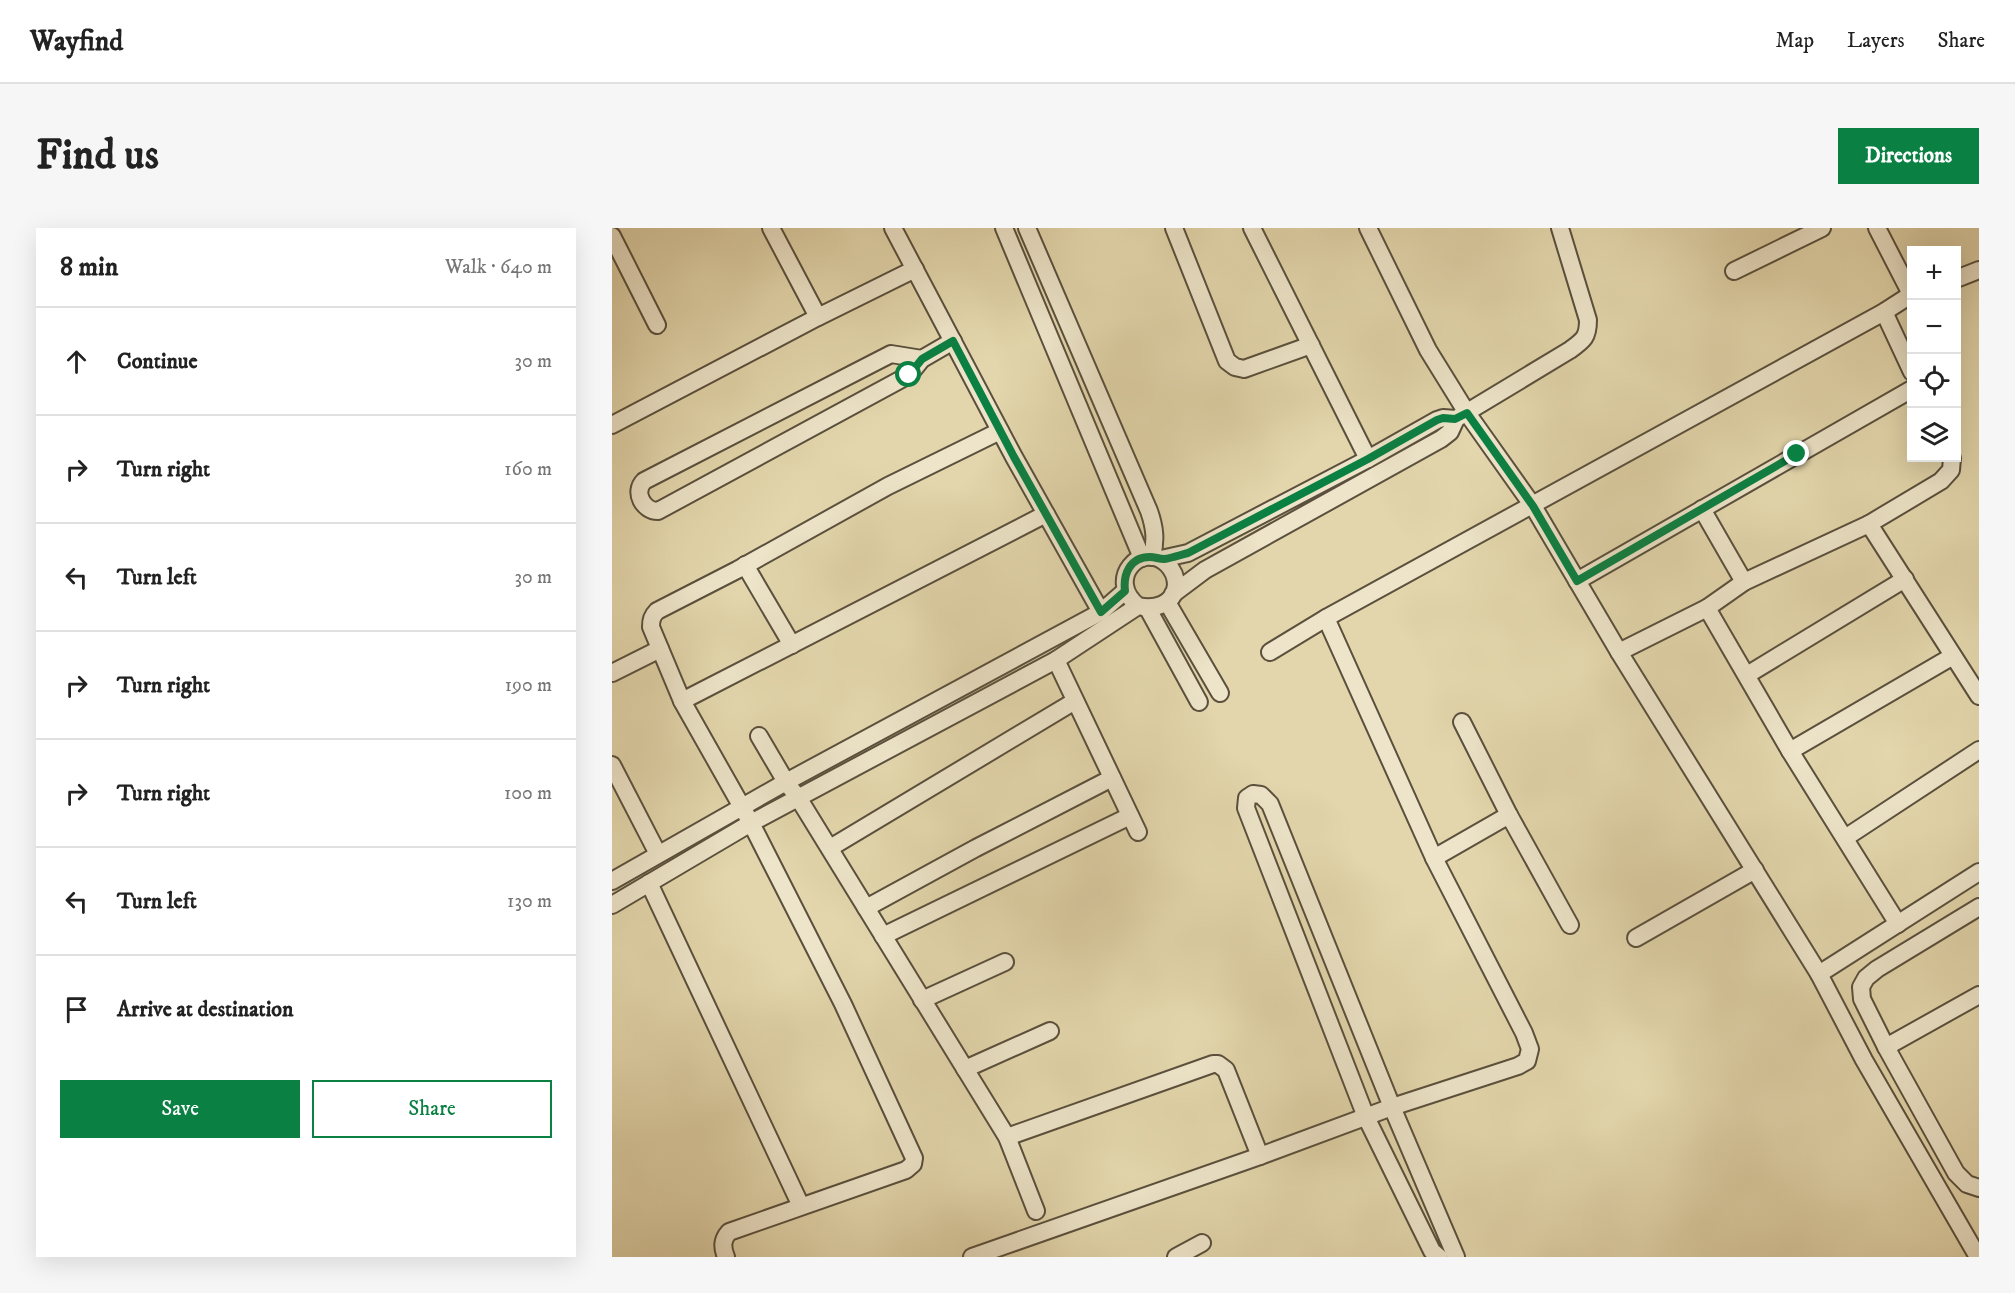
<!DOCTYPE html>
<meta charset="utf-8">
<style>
:root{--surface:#fff;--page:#f6f6f6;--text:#222;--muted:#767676;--line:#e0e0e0;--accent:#0b8043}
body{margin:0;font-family:"IM FELL DW Pica",serif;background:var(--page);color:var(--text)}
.controls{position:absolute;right:18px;top:18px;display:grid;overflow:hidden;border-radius:0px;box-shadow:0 6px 24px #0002}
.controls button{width:54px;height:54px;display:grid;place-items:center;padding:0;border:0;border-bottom:2px solid var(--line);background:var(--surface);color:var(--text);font:30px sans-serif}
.stop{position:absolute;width:18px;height:18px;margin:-14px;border:4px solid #0b8043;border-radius:50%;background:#fff}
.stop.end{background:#0b8043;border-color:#fff;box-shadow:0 2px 6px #0008}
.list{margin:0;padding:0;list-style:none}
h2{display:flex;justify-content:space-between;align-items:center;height:78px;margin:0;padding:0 24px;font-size:26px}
h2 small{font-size:20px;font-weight:400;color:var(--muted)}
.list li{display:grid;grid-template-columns:39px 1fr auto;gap:18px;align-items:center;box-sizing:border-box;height:108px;padding:0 24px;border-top:2px solid var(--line)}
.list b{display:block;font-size:22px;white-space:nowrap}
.list em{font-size:20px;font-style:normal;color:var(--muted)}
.actions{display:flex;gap:12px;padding:18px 24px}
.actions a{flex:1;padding:14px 0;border:2px solid var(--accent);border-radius:0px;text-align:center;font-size:21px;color:var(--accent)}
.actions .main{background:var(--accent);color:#fff}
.icon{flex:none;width:33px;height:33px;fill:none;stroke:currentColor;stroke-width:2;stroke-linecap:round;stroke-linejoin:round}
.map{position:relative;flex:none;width:1367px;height:1029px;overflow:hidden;border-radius:0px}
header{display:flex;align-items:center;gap:36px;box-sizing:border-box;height:84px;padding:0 30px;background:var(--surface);border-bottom:2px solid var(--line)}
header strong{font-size:28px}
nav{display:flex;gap:33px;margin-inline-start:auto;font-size:21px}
.intro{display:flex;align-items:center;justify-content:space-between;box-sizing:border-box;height:144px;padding:0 36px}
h1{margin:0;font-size:42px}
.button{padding:15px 27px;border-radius:0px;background:var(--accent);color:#fff;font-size:21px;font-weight:700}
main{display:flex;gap:36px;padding:0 36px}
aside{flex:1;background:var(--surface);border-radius:0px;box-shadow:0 6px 24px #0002}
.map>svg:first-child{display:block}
</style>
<header>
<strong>Wayfind</strong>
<nav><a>Map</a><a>Layers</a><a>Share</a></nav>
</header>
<div class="intro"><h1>Find us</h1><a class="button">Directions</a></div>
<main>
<aside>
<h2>8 min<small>Walk · 640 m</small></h2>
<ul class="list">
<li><svg class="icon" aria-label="ahead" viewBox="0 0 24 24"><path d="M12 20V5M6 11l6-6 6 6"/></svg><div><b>Continue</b></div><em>30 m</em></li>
<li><svg class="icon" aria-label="right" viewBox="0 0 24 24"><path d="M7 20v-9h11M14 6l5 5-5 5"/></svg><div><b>Turn right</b></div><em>160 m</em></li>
<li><svg class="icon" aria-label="left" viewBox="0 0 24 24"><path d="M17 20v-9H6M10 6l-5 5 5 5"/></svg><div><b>Turn left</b></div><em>30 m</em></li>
<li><svg class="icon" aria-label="right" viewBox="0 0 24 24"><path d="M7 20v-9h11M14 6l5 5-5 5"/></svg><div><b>Turn right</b></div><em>190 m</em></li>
<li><svg class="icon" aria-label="right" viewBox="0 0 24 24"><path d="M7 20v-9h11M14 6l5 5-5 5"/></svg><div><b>Turn right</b></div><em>100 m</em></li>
<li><svg class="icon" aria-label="left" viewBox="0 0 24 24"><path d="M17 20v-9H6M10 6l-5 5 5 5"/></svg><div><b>Turn left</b></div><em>130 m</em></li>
<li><svg class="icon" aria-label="arrive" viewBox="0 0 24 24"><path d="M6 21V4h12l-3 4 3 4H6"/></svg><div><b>Arrive at destination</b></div></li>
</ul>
<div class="actions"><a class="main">Save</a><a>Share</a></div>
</aside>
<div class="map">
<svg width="1367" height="1029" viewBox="0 0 1367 1029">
<rect width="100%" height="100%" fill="#e3d6ac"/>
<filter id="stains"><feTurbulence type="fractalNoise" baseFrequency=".00333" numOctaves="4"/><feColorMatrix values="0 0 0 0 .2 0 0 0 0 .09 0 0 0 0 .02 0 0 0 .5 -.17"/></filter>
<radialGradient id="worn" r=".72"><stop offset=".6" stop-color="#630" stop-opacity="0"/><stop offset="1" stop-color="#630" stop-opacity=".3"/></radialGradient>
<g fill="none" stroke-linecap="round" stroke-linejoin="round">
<defs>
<g id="minor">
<path d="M159,0l47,89"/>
<path d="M281,0l121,229 87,155"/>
<path d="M392,0l138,330"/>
<path d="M415,0l122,283c6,17 7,29 3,46"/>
<path d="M562,0l53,133 8,6 9,2 67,-24"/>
<path d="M640,0l116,231"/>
<path d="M756,0l60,122 39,63 66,93 86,146 200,322 45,86 114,197"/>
<path d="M1265,0l34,66"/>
<path d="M0,8l45,89"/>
<path d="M1122,43l88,-43"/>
<path d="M1344,51l23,-9"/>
<path d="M1272,84l28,60"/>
<path d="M310,131l-31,-5 -247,127c-11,11 -1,30 14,30l251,-136 13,-16 31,-18"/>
<path d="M847,189l111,-67c14,-10 18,-13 18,-30l-28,-92"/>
<path d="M0,197l206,-108 97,-48"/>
<path d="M1090,281l42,73"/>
<path d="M1257,296l110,172"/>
<path d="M549,331l27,-6 180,-94 69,-39 6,-2 13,1 -6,13 -9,7 -236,131 -32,24"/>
<path d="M133,337l47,80"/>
<path d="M965,353l335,-192"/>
<path d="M555,374l53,91"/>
<path d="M1095,380l83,143 108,173"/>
<path d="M536,381l51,93"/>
<path d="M658,424l56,-34 558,-306 28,-18"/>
<path d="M1007,424l88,-44 37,-26 125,-58 72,-43 10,-11 1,-12"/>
<path d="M444,432l82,172"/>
<path d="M0,445l48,-24"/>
<path d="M1135,447l158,-96"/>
<path d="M70,473l364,-187"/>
<path d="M850,494l47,93"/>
<path d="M147,508l27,46 13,17 208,338 29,74"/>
<path d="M1178,523l163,-95"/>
<path d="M0,537l46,89"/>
<path d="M1233,610l134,-88"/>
<path d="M218,620l245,-147"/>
<path d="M822,630l75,-43 61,110"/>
<path d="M0,653l174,-99 315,-170 24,-21"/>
<path d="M37,655l152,323"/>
<path d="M0,677l139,-82 305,-163 82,-54c16,4 36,-1 38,-21 0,-8 -4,-16 -9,-21 -26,-24 -62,16 -29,42"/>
<path d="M1367,679l-102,62 -11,9 -5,9 1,12 24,48 70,126 11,11 12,4"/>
<path d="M254,680l110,-60 136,-70"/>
<path d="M271,708l247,-120"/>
<path d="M1024,710l119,-68"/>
<path d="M1207,746l160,-102"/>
<path d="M310,772l83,-38"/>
<path d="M1274,819l93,-52"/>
<path d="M353,841l85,-38"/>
<path d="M395,909l206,-73h5l8,6 34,86"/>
<path d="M114,1029c-4,-10 -4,-17 3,-25l177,-62 7,-6 1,-6 -71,-154 -92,-181 -69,-122 -31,-74c0,-7 1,-11 6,-16l80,-41 151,-84 112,-55"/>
<path d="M360,1029l288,-101 132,-49 126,-41 9,-5 3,-12 -6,-16 -90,-175 -108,-240"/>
<path d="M564,1029l26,-14"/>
<path d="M827,1029l-7,-6 -66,-134 -120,-309 1,-10 6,-4 8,1 9,9 122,303 64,150"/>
</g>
</defs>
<use href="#minor" stroke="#5a503d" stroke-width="20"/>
<use href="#minor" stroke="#ede4c9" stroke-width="16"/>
</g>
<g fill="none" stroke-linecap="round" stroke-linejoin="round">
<path stroke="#0b8043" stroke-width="8" d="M297,147l13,-16 31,-18 61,116 87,155 24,-21c-2,-17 5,-34 25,-34 5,0 9,2 14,2 8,-1 16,-4 24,-6l180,-94 69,-39 6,-2 12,1 12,-6 66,93 44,75 220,-127"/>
</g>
<rect width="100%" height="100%" filter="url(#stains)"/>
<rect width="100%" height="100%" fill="url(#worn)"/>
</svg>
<div class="controls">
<button>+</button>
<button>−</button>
<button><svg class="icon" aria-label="locate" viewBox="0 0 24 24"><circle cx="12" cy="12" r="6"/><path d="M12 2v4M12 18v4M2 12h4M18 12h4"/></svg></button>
<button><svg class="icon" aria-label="layers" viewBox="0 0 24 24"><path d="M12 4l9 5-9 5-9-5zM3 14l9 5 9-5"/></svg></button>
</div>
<div class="stop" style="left:297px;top:147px"></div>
<div class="stop end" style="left:1185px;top:226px"></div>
</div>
</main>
